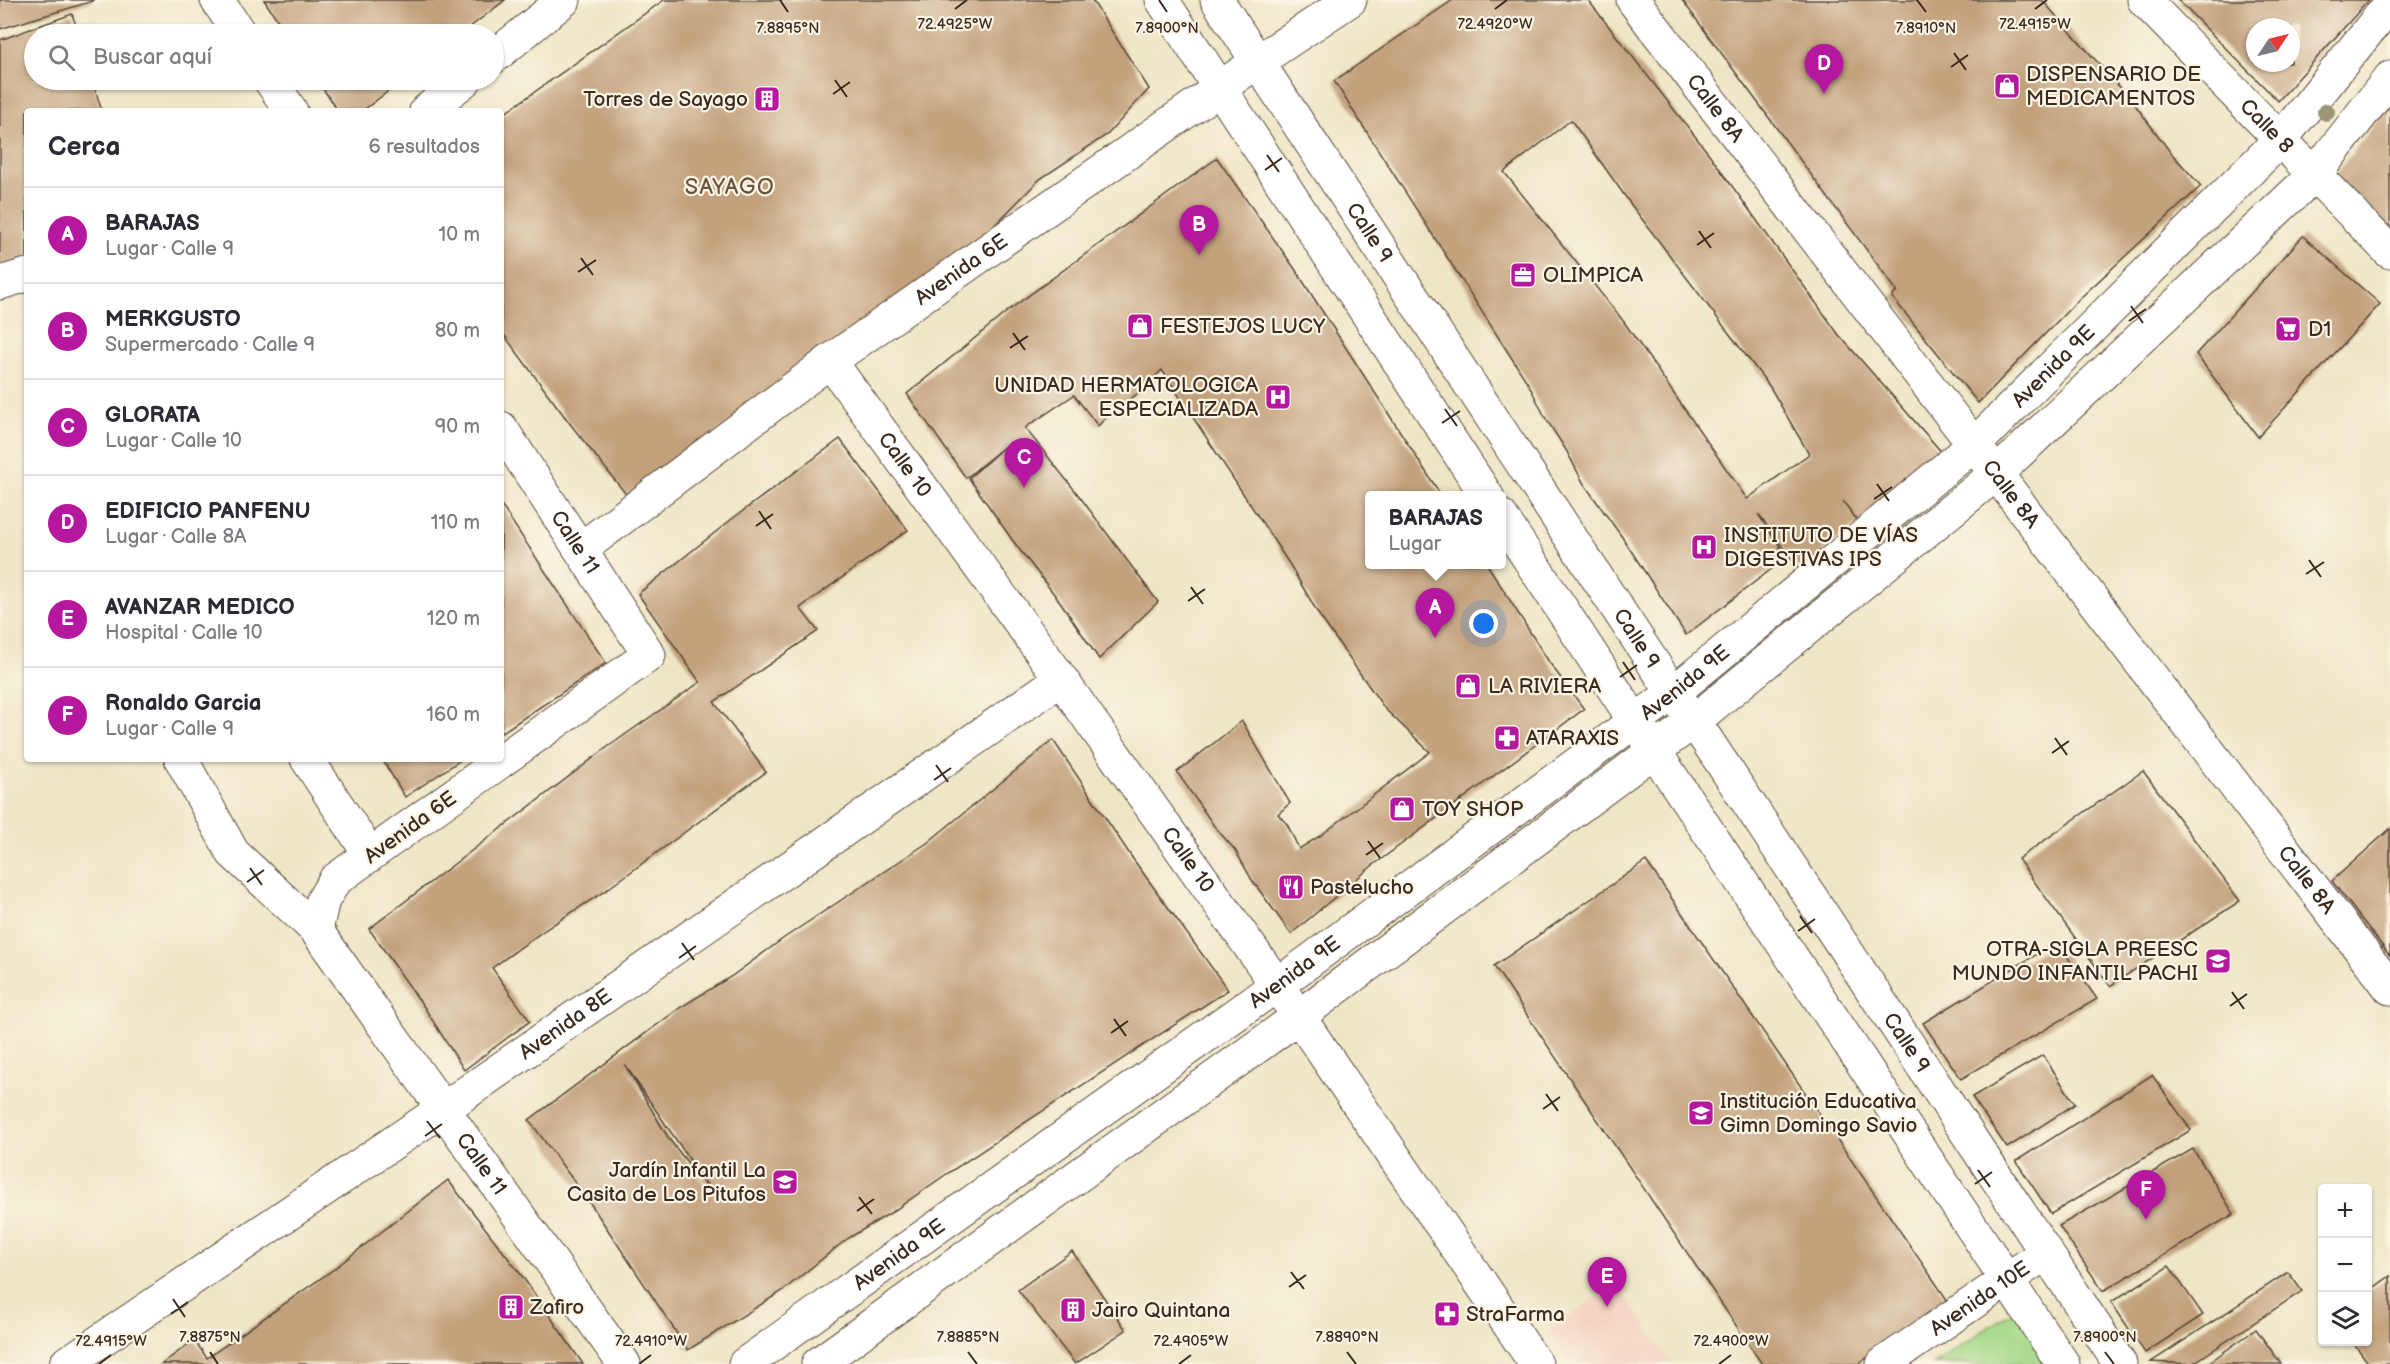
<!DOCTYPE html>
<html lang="es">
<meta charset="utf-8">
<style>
:root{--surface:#fff;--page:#f2f2f3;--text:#2b2b33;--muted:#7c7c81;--line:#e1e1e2;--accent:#b5179e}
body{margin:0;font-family:"Balsamiq Sans",sans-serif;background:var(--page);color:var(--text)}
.controls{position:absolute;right:18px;bottom:18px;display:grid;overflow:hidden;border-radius:6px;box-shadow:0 2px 4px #0004}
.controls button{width:54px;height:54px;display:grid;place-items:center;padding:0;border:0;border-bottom:2px solid var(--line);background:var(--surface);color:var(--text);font:30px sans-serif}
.compass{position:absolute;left:2246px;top:18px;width:54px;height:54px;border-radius:50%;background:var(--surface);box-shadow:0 2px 4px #0004;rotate:55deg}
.you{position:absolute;left:1484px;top:624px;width:21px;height:21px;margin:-15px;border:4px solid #fff;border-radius:50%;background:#1a73e8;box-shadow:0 0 0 9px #1a73e833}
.badge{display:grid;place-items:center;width:39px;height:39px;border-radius:50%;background:var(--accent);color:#fff;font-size:20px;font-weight:700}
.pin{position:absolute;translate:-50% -50px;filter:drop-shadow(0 2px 3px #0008)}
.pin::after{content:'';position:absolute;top:32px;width:21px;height:18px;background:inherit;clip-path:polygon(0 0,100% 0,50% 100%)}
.popup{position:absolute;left:1365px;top:491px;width:141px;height:78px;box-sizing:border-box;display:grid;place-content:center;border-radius:6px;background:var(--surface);filter:drop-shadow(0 2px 4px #0005);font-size:20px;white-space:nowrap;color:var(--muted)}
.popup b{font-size:22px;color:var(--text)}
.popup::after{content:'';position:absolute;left:50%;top:100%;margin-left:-12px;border:12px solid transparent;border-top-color:var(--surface)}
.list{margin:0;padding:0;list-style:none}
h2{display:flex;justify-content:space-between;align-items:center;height:78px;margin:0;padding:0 24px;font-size:26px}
h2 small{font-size:20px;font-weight:400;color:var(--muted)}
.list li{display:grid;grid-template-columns:39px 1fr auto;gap:18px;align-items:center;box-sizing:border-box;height:96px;padding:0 24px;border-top:2px solid var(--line)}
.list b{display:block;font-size:22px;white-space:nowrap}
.list p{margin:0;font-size:20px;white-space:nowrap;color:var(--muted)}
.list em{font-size:20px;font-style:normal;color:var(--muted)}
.icon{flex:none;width:33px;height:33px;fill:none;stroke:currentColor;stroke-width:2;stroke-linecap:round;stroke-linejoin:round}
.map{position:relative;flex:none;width:2390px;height:1364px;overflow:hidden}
.search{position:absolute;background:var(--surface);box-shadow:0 2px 4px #0004;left:24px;top:24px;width:480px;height:66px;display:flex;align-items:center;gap:15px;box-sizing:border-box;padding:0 21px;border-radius:33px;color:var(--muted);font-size:22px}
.panel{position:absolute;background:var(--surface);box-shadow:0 2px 4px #0004;left:24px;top:108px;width:480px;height:654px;border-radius:6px}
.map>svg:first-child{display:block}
</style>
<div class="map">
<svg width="2390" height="1364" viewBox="0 0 2390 1364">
<rect width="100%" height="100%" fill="#fcf5e5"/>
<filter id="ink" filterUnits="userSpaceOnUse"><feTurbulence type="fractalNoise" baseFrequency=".0167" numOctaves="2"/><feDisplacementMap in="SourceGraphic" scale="12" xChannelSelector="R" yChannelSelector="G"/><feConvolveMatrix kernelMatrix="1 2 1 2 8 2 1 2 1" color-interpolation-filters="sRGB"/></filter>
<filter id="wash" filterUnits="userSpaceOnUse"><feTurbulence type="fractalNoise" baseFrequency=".008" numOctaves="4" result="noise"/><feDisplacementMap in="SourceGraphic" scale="24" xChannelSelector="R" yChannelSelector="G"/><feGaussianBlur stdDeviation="1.35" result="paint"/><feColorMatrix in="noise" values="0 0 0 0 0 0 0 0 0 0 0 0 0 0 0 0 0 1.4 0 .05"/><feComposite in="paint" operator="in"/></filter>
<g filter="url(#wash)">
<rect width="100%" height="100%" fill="#eee6c6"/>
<path fill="#f5d3c2" d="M1616,1284l56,80h-101l-23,-33z"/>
<path fill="#a6d989" stroke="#708254" stroke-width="1.5" d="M2020,1306l40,58h-126z"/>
<g id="blocks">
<g fill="#c3a17d" fill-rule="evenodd">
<path d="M0,0h93v1l-93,28z"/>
<path d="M264,0h241l-44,34h-174z"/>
<path d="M664,0h428l57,89 -41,45 -68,45 -54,55 -357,264 -58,-73 -70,-94v-215z"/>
<path d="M1453,0h135l121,154 130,181 106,121 -84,69 -18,-24 16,22 -60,46 -41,-55 29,43 -101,78 -64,-98 -38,-53 -18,-34 -20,-31 -17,-34 -195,-304zM1571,120l61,86 138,181 39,67 -62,45 -123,-177 -120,-150z"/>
<path d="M1682,0h360l91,102 38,51 30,33 -123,114 -100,103 -86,-106 5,-6z"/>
<path d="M2178,0h191l-91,101zM2255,27h36v36h-36z"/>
<path d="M72,14l7,20h-45v46h58l10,31h-75v149l-27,7v-227z"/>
<path d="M317,80h86l-41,31h-24z"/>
<path d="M2390,105v144l-63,-64z"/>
<path d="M1217,158l78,111 146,226h-72v69h118l62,98 35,47 -212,157 -81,68 -39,-54 -17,-30 -21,-24 -37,-54 65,-51 48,82 -12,11 9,10 12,25 21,-13 110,-84 -45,-43 -66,-94 -29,-50 -128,-195 -26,25 -23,15 -15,16 -24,-31 -49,33 55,69 78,105 -59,57 -38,-56 -48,-62 -44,-63 36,-32 -39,32 -59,-84 102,-84z"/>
<path d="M2303,236l77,68 -122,133 -62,-83z"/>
<path d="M840,439l68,91 -108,78 18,23 -104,71 52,70 -161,119 -59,38 -54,39 38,53 -66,49 -40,-63 -55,-78 240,-183 91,-64 -62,-88 94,-75z"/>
<path d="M501,505l105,158 -105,70z"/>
<path d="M1053,740l80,119 95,131 -280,183 -56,39 -45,27 -66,53 -93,58 -98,-147 -61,-83 152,-113 51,-31 52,-38 143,-95zM625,1065l82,120 -1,1 -37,-47z"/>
<path d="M382,759h80l-57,38z"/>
<path d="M2143,771l97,130 -130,85 -92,-127z"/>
<path d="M2390,829v127l-58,-75z"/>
<path d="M1646,861l302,440 -90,63h-96l-268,-398z"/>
<path d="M2057,942l40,57 -136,80 -38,-56z"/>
<path d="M2043,1055l32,49 -68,44 -35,-51z"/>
<path d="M2152,1075l39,55 -140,84 -35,-53z"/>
<path d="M2193,1149l41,65 -131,77 -44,-65z"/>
<path d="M448,1180l74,96 61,88h-421l32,-24 13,18 127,-89z"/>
<path d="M1072,1251l54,79 -51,34 -57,-74z"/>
<path d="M2169,1266l34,49 -58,38 -34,-51z"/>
<path d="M2288,1272l14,19 -110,73 -41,-2z"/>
<path d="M2390,1276v88h-21l-16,-22h15v-50z"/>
<path d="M2256,1329l25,35h-74z"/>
</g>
</g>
</g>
<g filter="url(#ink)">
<use href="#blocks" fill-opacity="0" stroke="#564637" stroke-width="1.5"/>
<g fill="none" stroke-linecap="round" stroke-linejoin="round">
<defs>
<g id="minor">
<path d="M217,0l23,34"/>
<path id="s1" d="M1633,0l757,988"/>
<path id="s2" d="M2144,0l246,252"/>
<path d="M494,57l70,-57"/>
<path d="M270,80l21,31"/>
<path d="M426,111l39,-31"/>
<path d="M0,283l27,-8"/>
<path id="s3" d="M830,361l231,318 216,306 259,379"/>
<path id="s4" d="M501,428l148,227 -314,225 -12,20 -7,30 308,434"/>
<path id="s5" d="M581,549l249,-188 427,-299 93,-62"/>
<path d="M181,759l52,94 83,77"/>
<path d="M307,759l63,96"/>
<path id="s6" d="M66,1364l377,-255 618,-430"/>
<path id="s7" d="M1883,1364l163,-111"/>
</g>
<g id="tertiary">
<path d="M1162,0l325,496"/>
<path id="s8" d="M1217,0l456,693 21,28 426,643"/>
<path d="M1501,516l152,233 410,615"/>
<path id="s9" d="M745,1364l532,-379 396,-292 301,-248 307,-306 109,-135"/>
<path d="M818,1364l480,-347 396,-296 303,-248 317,-298 76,-97"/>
</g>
</defs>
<use href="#minor" stroke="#564637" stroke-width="35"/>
<use href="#tertiary" stroke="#564637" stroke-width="35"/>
<use href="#minor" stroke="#fff" stroke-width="33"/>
<use href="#tertiary" stroke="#fff" stroke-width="33"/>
</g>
<circle fill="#9a9778" cx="2326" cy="112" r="9"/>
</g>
<path fill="none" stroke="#3b2a1e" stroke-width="2" d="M780,0l8,12M1159,0l8,12M1917,0l9,12M955,9l12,-9M1495,9l12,-9M2035,9l12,-9M1954,53l12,17M1951,67l17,-12M835,80l12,17M833,94l17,-12M1267,155l12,17M1265,170l17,-12M1699,231l12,17M1697,245l17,-12M581,258l12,17M578,272l18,-12M2131,306l12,17M2129,321l17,-12M1013,333l12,17M1010,348l18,-12M1445,409l12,17M1442,423l18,-12M1877,484l12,17M1874,499l18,-12M759,511l12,18M756,526l17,-12M2309,560l12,17M2306,574l18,-12M1191,587l12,17M1188,601l17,-12M1623,662l12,18M1620,677l17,-12M2055,738l12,17M2052,753l17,-12M936,765l12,17M934,780l17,-12M1368,841l12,17M1366,855l17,-12M250,868l12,17M247,882l17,-12M1800,916l12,17M1798,931l17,-12M682,943l12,17M679,958l17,-12M2232,992l12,17M2230,1006l17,-12M1114,1019l12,17M1111,1033l17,-12M1546,1094l12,17M1543,1109l17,-12M427,1121l13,17M425,1136l17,-12M1978,1170l12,17M1975,1184l17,-12M859,1197l13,17M857,1211l17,-12M1291,1272l13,17M1289,1287l17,-12M173,1299l12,18M171,1314l17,-12M210,1352l8,12M968,1352l9,12M1347,1352l9,12M2105,1352l9,12M99,1364l12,-9M639,1364l12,-9M1179,1364l12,-9M1719,1364l12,-9"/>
<defs>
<symbol id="shop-square" viewBox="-11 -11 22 22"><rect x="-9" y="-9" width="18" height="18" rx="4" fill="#b5179e" stroke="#fcf5e5"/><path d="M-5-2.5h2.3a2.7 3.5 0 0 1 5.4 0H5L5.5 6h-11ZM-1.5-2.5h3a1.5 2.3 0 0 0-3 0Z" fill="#fff"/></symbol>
<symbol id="building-square" viewBox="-11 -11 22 22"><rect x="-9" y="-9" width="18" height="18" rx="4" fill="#b5179e" stroke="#fcf5e5"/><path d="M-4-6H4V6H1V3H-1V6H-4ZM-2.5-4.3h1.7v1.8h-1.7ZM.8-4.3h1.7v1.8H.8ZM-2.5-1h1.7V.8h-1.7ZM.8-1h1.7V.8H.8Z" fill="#fff"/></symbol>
<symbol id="office-square" viewBox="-11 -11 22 22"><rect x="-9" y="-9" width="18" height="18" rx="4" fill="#b5179e" stroke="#fcf5e5"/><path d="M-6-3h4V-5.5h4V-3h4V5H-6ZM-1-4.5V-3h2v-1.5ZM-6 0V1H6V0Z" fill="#fff"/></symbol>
<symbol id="supermarket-square" viewBox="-11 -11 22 22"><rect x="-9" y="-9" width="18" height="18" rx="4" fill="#b5179e" stroke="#fcf5e5"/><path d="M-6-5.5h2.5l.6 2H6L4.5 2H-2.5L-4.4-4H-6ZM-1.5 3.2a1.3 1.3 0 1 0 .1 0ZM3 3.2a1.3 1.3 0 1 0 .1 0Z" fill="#fff"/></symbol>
<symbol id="hospital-square" viewBox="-11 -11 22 22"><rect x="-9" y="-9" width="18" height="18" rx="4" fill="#b5179e" stroke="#fcf5e5"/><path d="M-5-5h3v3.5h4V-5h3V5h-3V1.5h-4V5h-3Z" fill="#fff"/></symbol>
<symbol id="pharmacy-square" viewBox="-11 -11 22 22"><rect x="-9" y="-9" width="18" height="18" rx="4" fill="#b5179e" stroke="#fcf5e5"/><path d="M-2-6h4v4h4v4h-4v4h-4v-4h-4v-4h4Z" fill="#fff"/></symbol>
<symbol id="restaurant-square" viewBox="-11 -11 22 22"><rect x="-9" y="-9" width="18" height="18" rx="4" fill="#b5179e" stroke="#fcf5e5"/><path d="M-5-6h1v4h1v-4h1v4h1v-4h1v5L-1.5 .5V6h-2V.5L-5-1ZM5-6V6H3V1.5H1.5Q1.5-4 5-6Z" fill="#fff"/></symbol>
<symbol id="school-square" viewBox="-11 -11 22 22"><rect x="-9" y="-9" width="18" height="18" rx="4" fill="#b5179e" stroke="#fcf5e5"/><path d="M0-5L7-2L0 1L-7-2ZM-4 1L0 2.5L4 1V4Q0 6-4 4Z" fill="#fff"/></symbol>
</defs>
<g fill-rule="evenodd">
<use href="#shop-square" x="1992" y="71" width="30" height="30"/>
<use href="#building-square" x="752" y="84" width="30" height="30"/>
<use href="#office-square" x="1508" y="260" width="30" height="30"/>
<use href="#shop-square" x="1125" y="311" width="30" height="30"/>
<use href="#supermarket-square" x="2273" y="314" width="30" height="30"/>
<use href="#hospital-square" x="1263" y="382" width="30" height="30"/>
<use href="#hospital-square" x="1689" y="532" width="30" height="30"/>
<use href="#shop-square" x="1453" y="671" width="30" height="30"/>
<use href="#pharmacy-square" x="1492" y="723" width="30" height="30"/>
<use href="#shop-square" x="1387" y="794" width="30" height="30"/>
<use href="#restaurant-square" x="1276" y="872" width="30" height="30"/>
<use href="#school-square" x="2203" y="946" width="30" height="30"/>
<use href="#school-square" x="1686" y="1098" width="30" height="30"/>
<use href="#school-square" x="770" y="1167" width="30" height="30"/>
<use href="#building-square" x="496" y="1292" width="30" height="30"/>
<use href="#building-square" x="1058" y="1295" width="30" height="30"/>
<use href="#pharmacy-square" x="1432" y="1299" width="30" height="30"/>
</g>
<g text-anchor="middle" stroke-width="4.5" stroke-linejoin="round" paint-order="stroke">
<g font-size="21" fill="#3b2a1e" stroke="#fcf5e5" text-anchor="start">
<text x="2026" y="81">DISPENSARIO DE<tspan x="2026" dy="24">MEDICAMENTOS</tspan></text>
<text x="748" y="106" text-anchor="end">Torres de Sayago</text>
<text x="1543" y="282">OLIMPICA</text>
<text x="1160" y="333">FESTEJOS LUCY</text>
<text x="2308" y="336">D1</text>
<text x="1258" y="392" text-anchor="end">UNIDAD HERMATOLOGICA<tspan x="1258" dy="24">ESPECIALIZADA</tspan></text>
<text x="1724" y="542">INSTITUTO DE VÍAS<tspan x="1724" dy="24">DIGESTIVAS IPS</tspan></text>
<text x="1488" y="693">LA RIVIERA</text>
<text x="1526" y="745">ATARAXIS</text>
<text x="1422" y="816">TOY SHOP</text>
<text x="1310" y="894">Pastelucho</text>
<text x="2198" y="956" text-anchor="end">OTRA-SIGLA PREESC<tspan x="2198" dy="24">MUNDO INFANTIL PACHI</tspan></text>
<text x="1720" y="1108">Institución Educativa<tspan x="1720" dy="24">Gimn Domingo Savio</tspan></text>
<text x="766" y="1177" text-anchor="end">Jardín Infantil La<tspan x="766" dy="24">Casita de Los Pitufos</tspan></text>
<text x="530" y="1314">Zafiro</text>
<text x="1092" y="1317">Jairo Quintana</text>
<text x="1466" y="1321">StraFarma</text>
</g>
<g font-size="21" fill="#3b2a1e" stroke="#fcf5e5">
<text dy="7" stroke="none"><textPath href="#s1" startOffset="136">Calle 8A</textPath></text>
<text dy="7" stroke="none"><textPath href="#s2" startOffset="176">Calle 8</textPath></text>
<text dy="7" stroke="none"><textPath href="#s8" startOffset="278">Calle 9</textPath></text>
<text dy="7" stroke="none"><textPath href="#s5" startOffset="472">Avenida 6E</textPath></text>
<text dy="7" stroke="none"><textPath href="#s9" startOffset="1647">Avenida 9E</textPath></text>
<text dy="7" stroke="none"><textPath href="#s3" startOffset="128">Calle 10</textPath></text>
<text dy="7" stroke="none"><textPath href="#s1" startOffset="622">Calle 8A</textPath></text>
<text dy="7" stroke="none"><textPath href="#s4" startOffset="136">Calle 11</textPath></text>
<text dy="7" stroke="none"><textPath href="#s8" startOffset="764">Calle 9</textPath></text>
<text dy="7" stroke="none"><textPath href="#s9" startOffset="1161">Avenida 9E</textPath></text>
<text transform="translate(410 827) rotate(-36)" y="7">Avenida 6E</text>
<text dy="7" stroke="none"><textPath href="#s3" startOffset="614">Calle 10</textPath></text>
<text dy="7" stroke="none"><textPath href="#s1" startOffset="1108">Calle 8A</textPath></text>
<text dy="7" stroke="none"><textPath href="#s9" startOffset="675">Avenida 9E</textPath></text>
<text dy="7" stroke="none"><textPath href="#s6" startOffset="604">Avenida 8E</textPath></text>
<text dy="7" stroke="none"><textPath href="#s8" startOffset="1250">Calle 9</textPath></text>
<text dy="7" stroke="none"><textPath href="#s4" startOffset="998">Calle 11</textPath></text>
<text dy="7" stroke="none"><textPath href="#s9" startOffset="189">Avenida 9E</textPath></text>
<text dy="7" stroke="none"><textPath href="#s7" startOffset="117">Avenida 10E</textPath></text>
</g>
<g font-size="22" letter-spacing="1.5" fill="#6b543f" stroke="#fcf5e5">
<text x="730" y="194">SAYAGO</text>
</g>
</g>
<g font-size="15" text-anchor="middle" fill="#3b2a1e" stroke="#fcf5e5" stroke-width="4.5" stroke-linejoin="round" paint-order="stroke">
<text x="955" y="29">72.4925°W</text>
<text x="1495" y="29">72.4920°W</text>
<text x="2035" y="29">72.4915°W</text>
<text x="788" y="33">7.8895°N</text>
<text x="1167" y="33">7.8900°N</text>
<text x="1926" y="33">7.8910°N</text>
<text x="210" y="1342">7.8875°N</text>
<text x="968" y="1342">7.8885°N</text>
<text x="1347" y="1342">7.8890°N</text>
<text x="2105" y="1342">7.8900°N</text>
<text x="111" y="1346">72.4915°W</text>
<text x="651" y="1346">72.4910°W</text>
<text x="1191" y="1346">72.4905°W</text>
<text x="1731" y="1346">72.4900°W</text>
</g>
</svg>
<div class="controls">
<button>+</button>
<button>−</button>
<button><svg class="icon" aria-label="layers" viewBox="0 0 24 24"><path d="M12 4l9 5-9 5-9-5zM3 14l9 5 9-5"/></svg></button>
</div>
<svg class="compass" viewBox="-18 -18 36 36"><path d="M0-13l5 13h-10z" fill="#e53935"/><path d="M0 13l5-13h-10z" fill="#7c7c81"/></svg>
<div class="you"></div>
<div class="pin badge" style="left:1435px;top:638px">A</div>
<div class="popup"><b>BARAJAS</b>Lugar</div>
<div class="pin badge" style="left:1199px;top:255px">B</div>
<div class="pin badge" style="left:1024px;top:488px">C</div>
<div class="pin badge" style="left:1824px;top:94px">D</div>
<div class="pin badge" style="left:1607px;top:1307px">E</div>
<div class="pin badge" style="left:2146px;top:1220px">F</div>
<div class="search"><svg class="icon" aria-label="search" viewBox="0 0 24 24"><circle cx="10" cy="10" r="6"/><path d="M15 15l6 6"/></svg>Buscar aquí</div>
<section class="panel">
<h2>Cerca<small>6 resultados</small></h2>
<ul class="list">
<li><span class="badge">A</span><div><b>BARAJAS</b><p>Lugar · Calle 9</p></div><em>10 m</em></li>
<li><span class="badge">B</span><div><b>MERKGUSTO</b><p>Supermercado · Calle 9</p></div><em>80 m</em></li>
<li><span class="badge">C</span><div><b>GLORATA</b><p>Lugar · Calle 10</p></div><em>90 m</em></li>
<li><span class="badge">D</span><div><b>EDIFICIO PANFENU</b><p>Lugar · Calle 8A</p></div><em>110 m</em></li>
<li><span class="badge">E</span><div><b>AVANZAR MEDICO</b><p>Hospital · Calle 10</p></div><em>120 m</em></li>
<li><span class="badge">F</span><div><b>Ronaldo Garcia</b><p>Lugar · Calle 9</p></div><em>160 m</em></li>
</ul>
</section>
</div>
